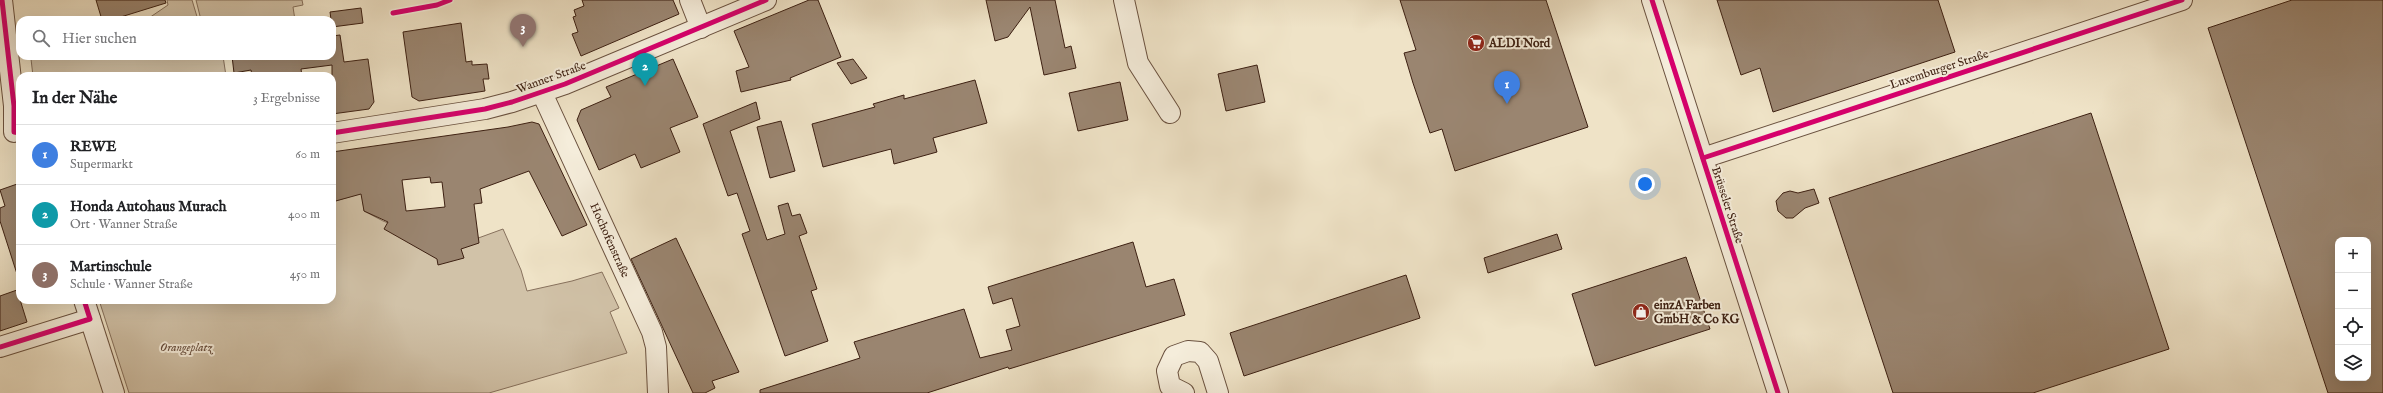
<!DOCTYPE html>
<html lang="de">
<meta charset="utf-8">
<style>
:root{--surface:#fff;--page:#f6f6f6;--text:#202124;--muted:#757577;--line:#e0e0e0;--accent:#8f2418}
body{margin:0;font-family:"IM FELL English",serif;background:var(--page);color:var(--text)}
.controls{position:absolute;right:12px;bottom:12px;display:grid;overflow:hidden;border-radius:8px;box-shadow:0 4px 16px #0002}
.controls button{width:36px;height:36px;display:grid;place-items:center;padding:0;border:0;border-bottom:1px solid var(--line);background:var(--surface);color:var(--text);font:20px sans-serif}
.you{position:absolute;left:1645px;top:184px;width:14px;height:14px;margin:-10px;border:3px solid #fff;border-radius:50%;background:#1a73e8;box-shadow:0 0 0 6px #1a73e833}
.badge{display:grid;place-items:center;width:26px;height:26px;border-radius:50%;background:var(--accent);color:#fff;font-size:13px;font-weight:700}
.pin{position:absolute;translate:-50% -33px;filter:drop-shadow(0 1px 2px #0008)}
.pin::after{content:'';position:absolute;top:21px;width:14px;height:12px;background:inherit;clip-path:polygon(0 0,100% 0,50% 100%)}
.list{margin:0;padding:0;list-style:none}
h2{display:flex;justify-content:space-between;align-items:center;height:52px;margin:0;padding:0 16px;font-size:17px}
h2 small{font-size:13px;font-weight:400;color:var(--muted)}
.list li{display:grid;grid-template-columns:26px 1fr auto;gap:12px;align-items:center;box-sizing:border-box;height:60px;padding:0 16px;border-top:1px solid var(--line)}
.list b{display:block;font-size:15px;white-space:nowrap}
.list p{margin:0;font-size:13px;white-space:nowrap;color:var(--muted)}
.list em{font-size:13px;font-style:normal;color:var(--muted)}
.icon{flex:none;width:22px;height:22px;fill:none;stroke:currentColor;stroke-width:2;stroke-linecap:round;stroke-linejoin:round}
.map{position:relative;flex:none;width:2383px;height:393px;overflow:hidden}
.search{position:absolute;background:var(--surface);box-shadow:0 4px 16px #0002;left:16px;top:16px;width:320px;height:44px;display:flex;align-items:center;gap:10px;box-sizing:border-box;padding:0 14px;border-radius:12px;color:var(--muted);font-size:15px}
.panel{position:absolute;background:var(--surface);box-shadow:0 4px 16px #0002;left:16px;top:72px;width:320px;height:232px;border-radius:12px}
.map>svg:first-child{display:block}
</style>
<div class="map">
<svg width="2383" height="393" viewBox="0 0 2383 393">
<rect width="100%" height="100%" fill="#efe3c7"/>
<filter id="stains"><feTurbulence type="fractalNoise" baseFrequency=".005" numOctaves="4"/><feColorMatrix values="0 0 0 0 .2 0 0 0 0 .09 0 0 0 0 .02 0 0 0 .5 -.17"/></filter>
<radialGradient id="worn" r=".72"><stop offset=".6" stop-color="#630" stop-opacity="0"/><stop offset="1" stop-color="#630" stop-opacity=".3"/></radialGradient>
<g fill="#d1c2a8" stroke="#87715d">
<path d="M167,0h25l6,20h-52l22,-15z"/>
<path d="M196,0h106l1,5 -10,2 2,13h-94z"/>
<path d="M55,56h168l3,20h-193l-2,-17z"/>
<path d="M362,193l2,18 19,10 68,27 52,-19 18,41 6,21 45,-10 30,-9 17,36 -9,4 17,41 -138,40h-360l-30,-93h233v-98z"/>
</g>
<g fill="#9a8570" stroke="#3d2012" fill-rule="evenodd">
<path d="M96,0h69l1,3 -55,17h-9z"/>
<path d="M582,0h91l6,14 -98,42 -9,-22 6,-2 -5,-15 3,-1 -2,-6 10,-4z"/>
<path d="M809,0h9l23,57 -51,21 1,2 -50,12 -5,-21 13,-4 -15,-36z"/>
<path d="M986,0h69l10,48 6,-2 5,22 -32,7 -14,-68 -22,30 -13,4z"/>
<path d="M1400,0h146l42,127 -133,44 -13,-42 -12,4 -17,-50 -9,-30 12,-3z"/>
<path d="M1717,0h221l17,52 -182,60 -13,-44 -19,7z"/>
<path d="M2292,0h91v393h-55l-120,-365zM2338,240h30v138h-30z"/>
<path d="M361,8l2,15 -31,4 -2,-15z"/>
<path d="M461,23l5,39 6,-1v4l15,-1 2,15h-6l2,12 -66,10 -7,-4 -9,-65z"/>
<path d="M340,35l4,27 24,-3 6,43 -5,7 -37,5v-49l-31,4 1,7h-50l-1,-6 -17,3 -2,-17h100v-20z"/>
<path d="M673,59l25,58 -28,11 10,24 -39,16 -6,-14 -36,16 -22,-50 4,-10 30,-13 -5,-10z"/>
<path d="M853,59l14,19 -16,6 -14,-21z"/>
<path d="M1257,65l8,37 -39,9 -8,-37z"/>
<path d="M975,80l12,43 -54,15 4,14 -43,12 -3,-15 -68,18 -11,-43 63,-17 -2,-3 31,-9v4z"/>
<path d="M1120,82l8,38 -50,11 -9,-38z"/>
<path d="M756,102l4,17 -30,12 37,109 18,-6 -7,-28 10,-3 4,13 8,-2 7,19 -8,3 18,53 -6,2 17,50 -43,15 -43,-122 8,-3 -13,-38 -9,3 -25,-72z"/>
<path d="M2091,113l78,236 -136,44h-140l-64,-195z"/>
<path d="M781,121l14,50 -25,7 -13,-51z"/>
<path d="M532,122l7,2 48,101 -25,11 -33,-65 -49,18 2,14 -8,1 5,39 -18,6 3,9 -26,7 -1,-6 -53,-30 4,-7 -24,-11 -3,-17 -29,8v-50l176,-25zM430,177l1,6 11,-1 3,25 -39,4 -4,-31z"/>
<path d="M20,183v90l-3,1 -17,-53v-13l5,-2 -5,-16z"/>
<path d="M1814,189l5,14 -14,5 -12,10h-7l-8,-7 -2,-10 7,-8 7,-2 8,2z"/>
<path d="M1557,234l5,15 -74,24 -4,-15z"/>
<path d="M676,238l63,134 -27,9 3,7 -10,5h-12l-62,-134z"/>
<path d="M1133,242l13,45 28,-8 11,36 -176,54 -1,-2 -81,26h-167v-3l100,-32 -6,-16 110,-33 16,49 32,-8 -6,-20 14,-4 -8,-28 -19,6 -5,-17z"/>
<path d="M1686,257l24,72 -115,37 -23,-72z"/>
<path d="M1406,275l14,43 -176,58 -14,-43z"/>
<path d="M17,290l10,32 -27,9v-35z"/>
</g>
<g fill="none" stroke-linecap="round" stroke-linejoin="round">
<defs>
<g id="street">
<path d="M2,0l12,106v26"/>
<path d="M690,0l11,28"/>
<path d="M1124,0l14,63 32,50"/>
<path d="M1652,0l126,393"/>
<path d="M542,93l110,239 4,15 2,46"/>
<path d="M332,133l153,-24 27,-7 53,-18 201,-84"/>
<path d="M1703,158l479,-158"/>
<path d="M84,300l30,93"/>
<path d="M0,347l90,-28"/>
<path d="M1184,393l-14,-7 -3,-15 7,-15 14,-5 12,1 8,9 10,32"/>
</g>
</defs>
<use href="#street" stroke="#6a513f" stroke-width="22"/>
<use href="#street" stroke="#f5eddb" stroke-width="20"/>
<defs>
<g id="cycleway">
<path d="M2,0l12,106v26l6,1"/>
<path d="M1652,0l126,393"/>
<path d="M393,13l44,-8 13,-5"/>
<path d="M332,133l153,-24 27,-7 53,-18 201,-84"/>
<path d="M1703,158l479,-158"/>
<path d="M0,347l90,-28 -6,-19"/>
</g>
</defs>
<use href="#cycleway" stroke="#f5eddb" stroke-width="8"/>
<use href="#cycleway" stroke="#d6006c" stroke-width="5"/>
</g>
<defs>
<symbol id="supermarket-disc" viewBox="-11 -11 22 22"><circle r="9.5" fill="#8f2418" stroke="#f5eddb"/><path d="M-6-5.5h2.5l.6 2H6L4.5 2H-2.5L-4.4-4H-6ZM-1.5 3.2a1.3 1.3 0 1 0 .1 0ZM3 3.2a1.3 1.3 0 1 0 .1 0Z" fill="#fff"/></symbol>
<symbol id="shop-disc" viewBox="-11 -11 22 22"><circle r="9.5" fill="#8f2418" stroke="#f5eddb"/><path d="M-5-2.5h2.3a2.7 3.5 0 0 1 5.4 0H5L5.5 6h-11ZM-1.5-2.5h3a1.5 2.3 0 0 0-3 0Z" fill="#fff"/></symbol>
</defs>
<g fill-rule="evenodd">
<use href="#supermarket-disc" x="1466" y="33" width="20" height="20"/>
<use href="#shop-disc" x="1631" y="302" width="20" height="20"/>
</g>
<g text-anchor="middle" stroke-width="4" stroke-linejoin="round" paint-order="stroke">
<g font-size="12" font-weight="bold" fill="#3d2012" stroke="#f5eddb" text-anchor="start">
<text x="1489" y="47">ALDI Nord</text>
<text x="1654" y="309">einzA Farben<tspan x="1654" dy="14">GmbH &amp; Co KG</tspan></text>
</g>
<g font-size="12" fill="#3d2012" stroke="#f5eddb">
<text transform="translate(1939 69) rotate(-18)" y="4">Luxemburger Straße</text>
<text transform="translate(551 77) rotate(-20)" y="4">Wanner Straße</text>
<text transform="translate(1728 205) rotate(72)" y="4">Brüsseler Straße</text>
<text transform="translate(610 240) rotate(66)" y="4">Hochofenstraße</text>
</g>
<g font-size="12" font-style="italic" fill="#624838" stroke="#f5eddb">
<text x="186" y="351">Orangeplatz</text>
</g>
</g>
<rect width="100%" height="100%" filter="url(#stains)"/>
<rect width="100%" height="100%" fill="url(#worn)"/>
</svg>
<div class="controls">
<button>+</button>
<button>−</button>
<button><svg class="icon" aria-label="locate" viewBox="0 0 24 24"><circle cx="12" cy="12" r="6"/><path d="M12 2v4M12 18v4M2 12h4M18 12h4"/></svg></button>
<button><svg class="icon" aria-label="layers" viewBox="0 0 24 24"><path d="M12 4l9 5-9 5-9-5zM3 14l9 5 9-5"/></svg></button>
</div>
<div class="you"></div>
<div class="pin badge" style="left:1507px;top:104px;background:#3f7fe0">1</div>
<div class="pin badge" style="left:645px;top:86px;background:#0f9aa8">2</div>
<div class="pin badge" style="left:523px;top:47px;background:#8d6e63">3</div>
<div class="search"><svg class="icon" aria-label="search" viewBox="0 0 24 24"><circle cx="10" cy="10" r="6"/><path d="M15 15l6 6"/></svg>Hier suchen</div>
<section class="panel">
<h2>In der Nähe<small>3 Ergebnisse</small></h2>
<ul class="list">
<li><span class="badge" style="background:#3f7fe0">1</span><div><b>REWE</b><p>Supermarkt</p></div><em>60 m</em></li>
<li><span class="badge" style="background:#0f9aa8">2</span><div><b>Honda Autohaus Murach</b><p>Ort · Wanner Straße</p></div><em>400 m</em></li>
<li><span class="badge" style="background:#8d6e63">3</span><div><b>Martinschule</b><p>Schule · Wanner Straße</p></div><em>450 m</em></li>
</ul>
</section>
</div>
